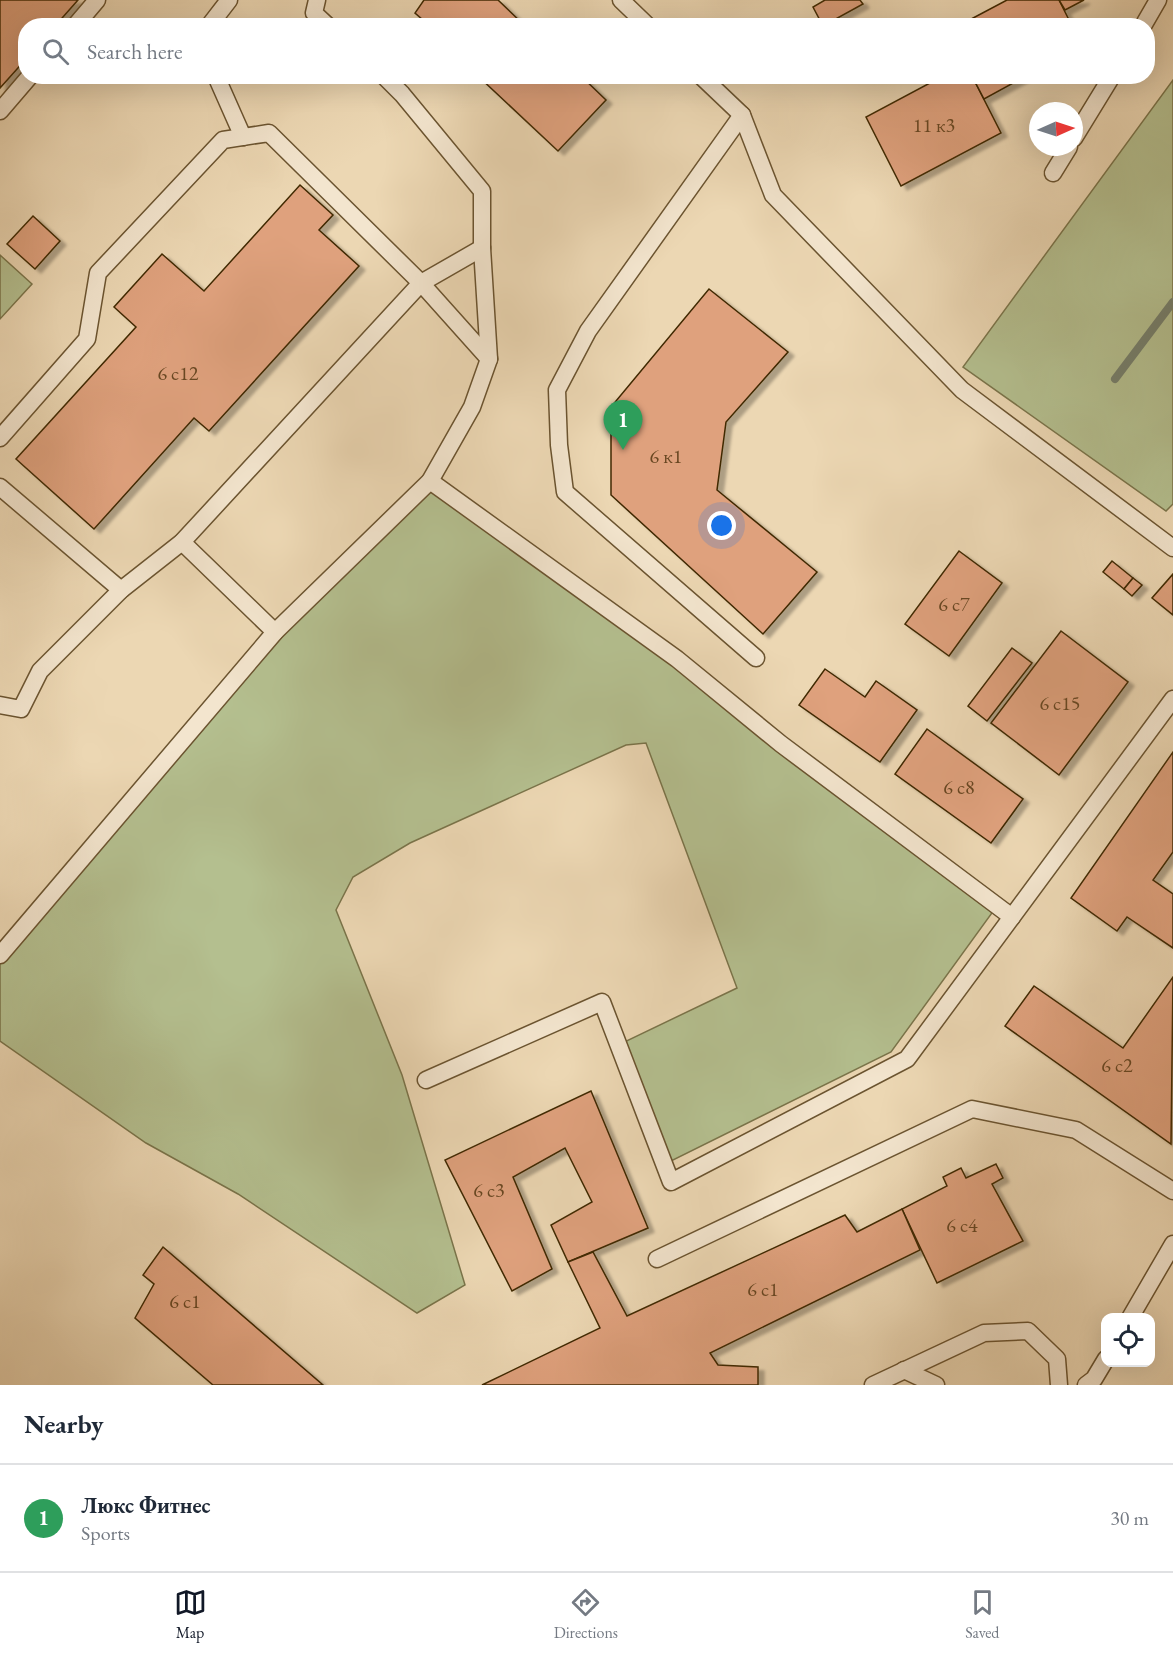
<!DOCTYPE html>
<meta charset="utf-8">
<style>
:root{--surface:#fff;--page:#f6f6f7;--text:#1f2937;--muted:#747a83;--line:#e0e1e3;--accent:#111827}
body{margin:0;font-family:"EB Garamond",serif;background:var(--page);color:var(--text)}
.controls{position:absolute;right:18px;bottom:18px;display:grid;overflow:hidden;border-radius:12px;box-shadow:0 6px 24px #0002}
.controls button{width:54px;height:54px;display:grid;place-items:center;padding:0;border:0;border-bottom:2px solid var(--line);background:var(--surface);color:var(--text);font:30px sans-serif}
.compass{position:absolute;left:1029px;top:102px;width:54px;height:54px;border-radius:50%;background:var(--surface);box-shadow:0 6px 24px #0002;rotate:87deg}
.you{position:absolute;left:722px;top:526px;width:21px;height:21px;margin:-15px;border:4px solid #fff;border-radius:50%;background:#1a73e8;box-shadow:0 0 0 9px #1a73e833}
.badge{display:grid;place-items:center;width:39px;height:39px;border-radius:50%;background:var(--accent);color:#fff;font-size:20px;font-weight:700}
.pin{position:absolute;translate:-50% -50px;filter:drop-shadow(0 2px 3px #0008)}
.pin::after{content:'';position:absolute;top:32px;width:21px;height:18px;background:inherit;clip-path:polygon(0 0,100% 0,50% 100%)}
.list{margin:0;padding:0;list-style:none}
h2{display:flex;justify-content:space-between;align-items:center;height:78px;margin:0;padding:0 24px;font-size:26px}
h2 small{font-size:20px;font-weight:400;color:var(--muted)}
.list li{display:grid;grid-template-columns:39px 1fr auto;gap:18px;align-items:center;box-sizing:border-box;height:108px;padding:0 24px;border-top:2px solid var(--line)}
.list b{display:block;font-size:22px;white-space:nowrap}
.list p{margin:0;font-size:20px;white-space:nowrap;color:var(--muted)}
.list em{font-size:20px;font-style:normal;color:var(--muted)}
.icon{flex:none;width:33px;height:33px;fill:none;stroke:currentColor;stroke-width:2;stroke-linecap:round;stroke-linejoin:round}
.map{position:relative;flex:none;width:1173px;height:1385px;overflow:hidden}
.search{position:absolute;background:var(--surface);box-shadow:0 6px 24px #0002;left:18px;right:18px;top:18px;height:66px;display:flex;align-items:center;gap:15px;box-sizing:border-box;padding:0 21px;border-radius:24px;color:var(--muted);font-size:22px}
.sheet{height:186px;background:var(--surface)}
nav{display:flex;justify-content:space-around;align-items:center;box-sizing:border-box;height:84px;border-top:2px solid var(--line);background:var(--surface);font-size:16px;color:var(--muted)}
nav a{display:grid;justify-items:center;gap:3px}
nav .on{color:var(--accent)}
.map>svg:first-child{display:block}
</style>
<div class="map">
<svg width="1173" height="1385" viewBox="0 0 1173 1385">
<defs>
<filter id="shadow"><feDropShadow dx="6" dy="4" stdDeviation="1.5" flood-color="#0004"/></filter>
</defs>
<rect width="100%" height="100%" fill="#ecd7b3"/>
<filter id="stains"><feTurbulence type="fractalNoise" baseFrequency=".00333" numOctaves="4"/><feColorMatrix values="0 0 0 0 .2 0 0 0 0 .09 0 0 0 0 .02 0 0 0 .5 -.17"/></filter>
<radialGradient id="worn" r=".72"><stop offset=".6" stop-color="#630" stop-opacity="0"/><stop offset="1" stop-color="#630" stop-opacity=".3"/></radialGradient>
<g fill="#b4bf8f" stroke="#7a744a" stroke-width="1.5">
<path d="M1173,80v424l-7,7 -203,-144z"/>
<path d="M0,255l32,29 -32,35z"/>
<path d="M430,481l567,425 -106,146 -226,112 -47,-119 119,-57 -91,-245 -20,2 -216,98 -57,34 -17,33 66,165 63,210 -48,28 -179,-119 -92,-51 -146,-102v-86l275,-323z"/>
</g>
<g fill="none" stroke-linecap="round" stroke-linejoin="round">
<path stroke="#757f6c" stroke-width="8" d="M1115,379l58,-77"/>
</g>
<g fill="#dfa17d" stroke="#402904" stroke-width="1.5" filter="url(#shadow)">
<path d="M0,0h78l-23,26h-29v33l-26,29z"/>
<path d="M424,0h74l27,26h-95l-15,-13z"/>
<path d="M825,0h35l3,4 -40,22 -10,-19z"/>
<path d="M1007,0h52l13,26h-114z"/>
<path d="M1059,0h25l-19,10z"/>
<path d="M478,76h103l25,24 -48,51z"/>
<path d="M943,76h29l29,57 -100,53 -35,-69z"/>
<path d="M972,76h54l-42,23z"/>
<path d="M300,185l33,30 -14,15 40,36 -150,165 -15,-13 -100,111 -78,-70 120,-132 -22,-20 48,-53 42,37z"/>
<path d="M33,216l27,25 -25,28 -28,-25z"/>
<path d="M709,289l79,63 -62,70 -9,68 100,82 -54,62 -152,-139v-88z"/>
<path d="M959,551l43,32 -53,73 -44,-32z"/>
<path d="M1112,561l21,17 -9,11 -21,-17z"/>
<path d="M1173,574v41l-21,-17z"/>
<path d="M1133,578l9,7 -10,11 -8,-7z"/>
<path d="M1061,631l67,51 -69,93 -68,-52z"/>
<path d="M1012,648l20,15 -45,58 -19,-15z"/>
<path d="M825,669l40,28 11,-16 41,29 -37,52 -81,-57z"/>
<path d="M927,729l96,70 -32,44 -96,-69z"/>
<path d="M1173,752v100l-20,28 20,14v54l-46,-31 -10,14 -46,-33z"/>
<path d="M1173,977l-2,167 -166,-118 29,-40 89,62z"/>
<path d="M591,1091l57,137 -80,34 -17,-37 41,-23 -27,-54 -52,29 39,92 -40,22 -67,-131z"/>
<path d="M996,1164l7,14 -11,6 31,57 -86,42 -35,-74 45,-23 -4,-9 18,-9 5,10z"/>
<path d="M902,1209l18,41 -210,103 8,12 40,2v18h-276l118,-57 -32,-66 25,-10 34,64 218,-101 12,17z"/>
<path d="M163,1247l160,138h-110l-78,-67 19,-34 -11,-9z"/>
</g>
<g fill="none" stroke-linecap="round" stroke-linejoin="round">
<defs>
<g id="service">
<path d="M317,0l-3,13 14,13"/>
<path d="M621,0l27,26"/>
<path d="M75,26l22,-26"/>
<path d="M209,26l20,-26"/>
<path d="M1143,26l15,-26"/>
<path d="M216,76l27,61"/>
<path d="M701,76l41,39 31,80 189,195 211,158"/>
<path d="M0,111l30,-35"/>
<path d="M742,115l-154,216 -31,59 2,55 6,47 191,166"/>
<path d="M1074,138l38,-62"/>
<path d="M1053,173l16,-26"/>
<path d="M0,438l87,-99 11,-66 125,-133 46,-7 152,150 68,76"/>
<path d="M430,481l247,178 104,85 231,173"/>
<path d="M0,487l121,103"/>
<path d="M182,542l93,90"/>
<path d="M0,705l21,4 19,-38 81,-81 61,-48 239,-259 61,-35"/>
<path d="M0,955l275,-323 155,-151 42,-74 17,-48 -7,-111v-57l-80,-97 -18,-18"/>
<path d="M426,1080l176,-78 69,180 236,-123 266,-360"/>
<path d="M657,1259l315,-150 104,21 97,61"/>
<path d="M1130,1318l43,-74"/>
<path d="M904,1370l32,15"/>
<path d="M873,1385l111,-52 44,-2 29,28 2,26"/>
<path d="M1086,1385l8,-6 12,-20"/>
</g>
</defs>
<use href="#service" stroke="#6b5430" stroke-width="19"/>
<use href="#service" stroke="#f3e5ce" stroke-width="16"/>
</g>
<g text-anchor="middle" stroke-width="6" stroke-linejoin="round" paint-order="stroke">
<g font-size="20" fill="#684722">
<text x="934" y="132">11 к3</text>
<text x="178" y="380">6 с12</text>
<text x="666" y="463">6 к1</text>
<text x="954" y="611">6 с7</text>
<text x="1060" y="710">6 с15</text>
<text x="959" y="794">6 с8</text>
<text x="1117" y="1072">6 с2</text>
<text x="489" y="1197">6 с3</text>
<text x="962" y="1232">6 с4</text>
<text x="763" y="1296">6 с1</text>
<text x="185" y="1308">6 с1</text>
</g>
</g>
<rect width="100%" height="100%" filter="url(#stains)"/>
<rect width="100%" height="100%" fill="url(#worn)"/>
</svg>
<div class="controls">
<button><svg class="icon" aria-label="locate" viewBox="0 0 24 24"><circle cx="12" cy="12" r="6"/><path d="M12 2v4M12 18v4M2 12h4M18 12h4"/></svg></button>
</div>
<svg class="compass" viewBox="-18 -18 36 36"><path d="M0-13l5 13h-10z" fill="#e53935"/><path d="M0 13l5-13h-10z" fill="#747a83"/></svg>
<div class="you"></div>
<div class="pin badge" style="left:623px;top:450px;background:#2e9e5b">1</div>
<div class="search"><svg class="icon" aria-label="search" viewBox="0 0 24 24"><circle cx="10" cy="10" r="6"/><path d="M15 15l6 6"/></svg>Search here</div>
</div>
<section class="sheet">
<h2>Nearby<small></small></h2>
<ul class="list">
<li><span class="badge" style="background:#2e9e5b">1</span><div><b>Люкс Фитнес</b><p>Sports</p></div><em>30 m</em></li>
</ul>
</section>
<nav>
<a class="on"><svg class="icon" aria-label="map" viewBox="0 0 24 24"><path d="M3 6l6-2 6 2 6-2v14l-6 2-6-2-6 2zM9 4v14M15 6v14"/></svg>Map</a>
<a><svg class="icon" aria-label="directions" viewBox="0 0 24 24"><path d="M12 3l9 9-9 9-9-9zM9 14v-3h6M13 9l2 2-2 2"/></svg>Directions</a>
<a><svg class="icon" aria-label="saved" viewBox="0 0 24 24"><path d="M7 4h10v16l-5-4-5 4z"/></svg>Saved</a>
</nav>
